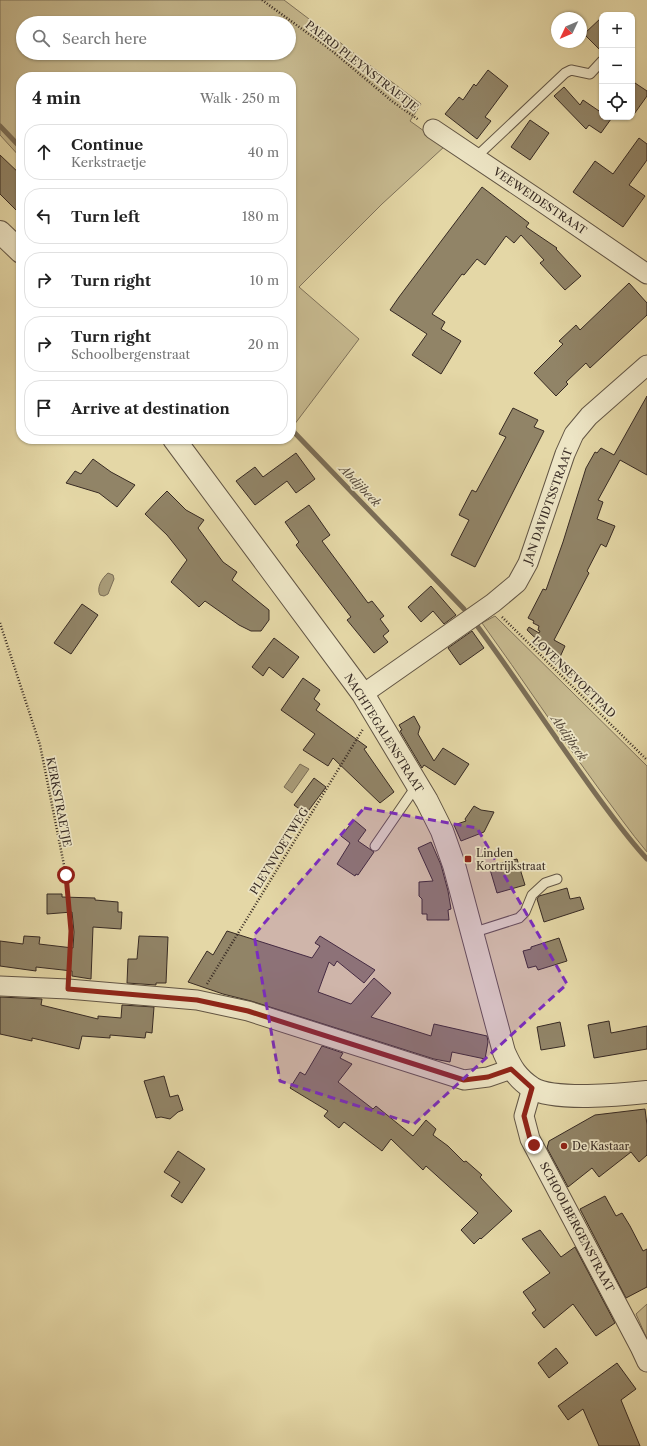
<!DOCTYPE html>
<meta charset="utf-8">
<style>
:root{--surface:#fff;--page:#f6f6f6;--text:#222;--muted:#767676;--line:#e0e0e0}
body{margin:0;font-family:"Libre Caslon Text",serif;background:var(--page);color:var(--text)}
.controls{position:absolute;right:12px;top:12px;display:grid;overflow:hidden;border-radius:8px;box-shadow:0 1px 3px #0004}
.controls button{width:36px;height:36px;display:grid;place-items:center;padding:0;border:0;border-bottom:1px solid var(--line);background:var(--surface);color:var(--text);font:20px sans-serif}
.compass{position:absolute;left:551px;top:12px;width:36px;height:36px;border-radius:50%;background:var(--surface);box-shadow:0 1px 3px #0004;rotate:226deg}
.stop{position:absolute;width:12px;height:12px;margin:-9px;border:3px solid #8f2418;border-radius:50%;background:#fff}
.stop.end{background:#8f2418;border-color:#fff;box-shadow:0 1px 4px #0008}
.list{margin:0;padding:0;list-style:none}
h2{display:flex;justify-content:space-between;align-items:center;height:52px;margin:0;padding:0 16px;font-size:17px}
h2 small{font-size:13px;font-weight:400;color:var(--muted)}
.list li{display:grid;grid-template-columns:26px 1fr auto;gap:12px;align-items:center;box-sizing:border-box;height:56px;margin:0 8px 8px;padding:0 8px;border:1px solid var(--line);border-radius:16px}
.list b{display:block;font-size:15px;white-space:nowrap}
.list p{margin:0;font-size:13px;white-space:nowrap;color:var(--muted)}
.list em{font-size:13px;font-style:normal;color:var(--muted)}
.icon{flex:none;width:22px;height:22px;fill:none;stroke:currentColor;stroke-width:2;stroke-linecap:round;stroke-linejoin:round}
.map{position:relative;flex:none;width:647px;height:1446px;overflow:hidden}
.search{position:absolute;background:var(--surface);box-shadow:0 1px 3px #0004;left:16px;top:16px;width:280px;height:44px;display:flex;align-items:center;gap:10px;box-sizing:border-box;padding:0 14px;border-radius:22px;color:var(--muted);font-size:15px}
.panel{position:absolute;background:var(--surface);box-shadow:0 1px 3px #0004;left:16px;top:72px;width:280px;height:372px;border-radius:16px}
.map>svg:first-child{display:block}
</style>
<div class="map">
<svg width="647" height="1446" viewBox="0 0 647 1446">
<rect width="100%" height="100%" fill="#e4d7a6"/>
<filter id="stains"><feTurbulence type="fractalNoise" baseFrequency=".005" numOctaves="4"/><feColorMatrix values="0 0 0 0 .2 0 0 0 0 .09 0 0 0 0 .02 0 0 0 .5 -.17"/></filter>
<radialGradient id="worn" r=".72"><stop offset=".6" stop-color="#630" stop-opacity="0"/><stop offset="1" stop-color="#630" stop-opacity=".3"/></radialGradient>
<g fill="#c7ba90" stroke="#7f725a" fill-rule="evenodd">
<path d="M0,0h284l137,104 -11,17 35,25 -63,58 -83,83 60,52 -65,86h-3v-348h-270v81l-21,-23zM23,23h266v30h-266z"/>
<path d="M495,616l152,150v86c-17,-20 -32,-42 -48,-63 -40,-54 -77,-111 -117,-166z"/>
<path d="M647,1304v35l-11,-25z"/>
</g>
<g fill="#a99c79" stroke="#7b6e57">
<path d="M108,573l5,2 1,4 -6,15 -4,2 -4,-1c-4,-7 2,-17 8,-22z"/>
<path d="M300,764l9,5 -17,24 -8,-6z"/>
</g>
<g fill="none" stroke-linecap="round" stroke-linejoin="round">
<g stroke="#7b6e57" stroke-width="5">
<path d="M0,126l21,22"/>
<path d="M291,429l173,180"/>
<path d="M478,627c37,50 71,102 107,152 20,28 39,55 62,80"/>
</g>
</g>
<g fill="#918467" stroke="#372a23">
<path d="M602,17v35l-18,-18z"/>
<path d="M488,70l20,16 -23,31 6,4 -14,18 -32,-25 14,-17 4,3 11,-16 2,2z"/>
<path d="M632,81l15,10v5l-15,21z"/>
<path d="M564,87l16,18 3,-5 19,13v4h6l3,2 -10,14 -12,-8 -3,4 -32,-33z"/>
<path d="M530,120l19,13 -19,27 -19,-13z"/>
<path d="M639,138l8,6v16l-18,25 16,11 -22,31 -50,-35 22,-31 18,13z"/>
<path d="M0,155l21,20v40l-21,-21z"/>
<path d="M482,187l47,36 -3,4 31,21 -1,1 25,27 -16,14 -25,-27 4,-3 -23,-25 -7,8 -8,-7 -21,29 -8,-6 -13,16 -2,-1 -30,40 13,8 -4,7 20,12 -20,33 -29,-19 15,-21 -37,-24 9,-13z"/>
<path d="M629,283l18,20v12l-57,53 -4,-5 -20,19 2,2 -12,12 -22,-23 29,-29 -4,-3 17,-16 4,5z"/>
<path d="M647,396v79l-27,-15 -22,40 5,2 -6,17 18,7 -9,21 -5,-3 -14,27 2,2 -35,67 11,6 -5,11 -9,-4 -24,-23 2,-3 10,6 1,-2 -2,-1 1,-4 -6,-3 1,-2 -6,-3 15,-29 3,1 17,-48 23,-74 9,-16 2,1 4,-5 13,7z"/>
<path d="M513,408l25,12 -4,7 10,4 -69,136 -24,-12 18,-35 -10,-5 13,-25 4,2 30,-55 -7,-3z"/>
<path d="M296,453l19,26 -19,14 -9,-12 -32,24 -19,-24 19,-14 8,10z"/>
<path d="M93,459l18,13 24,13 -18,22 -18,-14 -33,-10 9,-12 6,3z"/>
<path d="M167,491l19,19 18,10 -6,8 25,34 14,10 -5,8 37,30v10l-8,11h-10l-12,-6 -34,-24 -6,6 -28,-25 16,-22 -20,-25 -22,-21 12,-13z"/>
<path d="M309,505l21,30 -8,6 46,62 4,-2 12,15 -4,3 9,12 -6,5 5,6 -14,11 -27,-33 4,-3 -55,-72 3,-3 -14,-20z"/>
<path d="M431,586l25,29 -12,9 -11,-13 -12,11 -13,-15z"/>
<path d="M82,604l16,11 -27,39 -17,-11z"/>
<path d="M472,631l12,17 -24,17 -12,-17z"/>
<path d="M274,638l25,19 -16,21 -14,-11 -6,9 -11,-9z"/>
<path d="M303,678l17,12 -6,9 6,5 -4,6 51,37 -3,2 30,43 -14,11 -47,-45 -5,8 -25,-16 12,-16 -34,-24z"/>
<path d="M414,716l6,11 -2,7 16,27 9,-13 26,16 -14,21 -31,-20 -2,3 -22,-37 2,-1 -3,-5z"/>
<path d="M314,778l12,9 -20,27 -12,-9z"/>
<path d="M474,806l7,4 13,2 -10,20 -23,9 -7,-16 12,-4 -1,-2z"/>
<path d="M354,820l12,10 -8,11 16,11 -16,23 -2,-1 -1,2 -18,-12 13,-21 -9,-7z"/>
<path d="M431,842l10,23 7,26 3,18 -3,1 1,10h-22v-6h-5v-15l-3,-3v-14l14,-1 -15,-33z"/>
<path d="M517,859l8,26 -28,8 -8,-27z"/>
<path d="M567,888l3,11 10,-2 4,12 -40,13 -7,-23 2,-3z"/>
<path d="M47,894h15v3l33,1v2l23,2v10h4l-1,17 -28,-2 -2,52 -19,-3v-5l-36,-4v4l-36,-5v-25l23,3 1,-8 16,1 -1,7 34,4 1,-16 -2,-20 -25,2z"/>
<path d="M227,931l85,27 8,-12 -5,-3 5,-7 55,34 -11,13 -27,-22 -3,5 -5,-4 -11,30 33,12 23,-26 17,15 -20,24 60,19 3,-12 53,12 1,6 -3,17 -33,-7 -2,10 -16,-3 -183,-58 -28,-7 -35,-12 19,-31 6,4z"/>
<path d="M139,936l29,1 -2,46h-10v2l-29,-2 1,-24h9z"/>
<path d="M559,938l8,23 -29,9 -2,-4 -8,2 -5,-17 8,-2v-2z"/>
<path d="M0,997l42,2 -1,6 57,14v-3l23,2 1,-13 32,2 -2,26 -6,-1 -1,6 -35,-3v3l-28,-2 -3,13 -47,-11v3l-32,-7z"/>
<path d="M609,1021l2,12 36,-7v23l-53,9 -6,-33z"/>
<path d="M560,1022l5,24 -24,4 -4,-23z"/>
<path d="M322,1046l21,7 -3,5 12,6 -14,18 35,27 3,-3 37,30 13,-16 10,9 -3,6 15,11 16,16 2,-1 16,14 -2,2 32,34 -31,28 -1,-1 -6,6 -13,-14 17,-17 -52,-47 -3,4 -32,-31 -9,12 -38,-29 -5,6 -15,-12 4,-5 -38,-23 10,-16 5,3z"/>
<path d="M164,1076l6,21 8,-2 5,15 -5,2 -8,7 -9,-2 -5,1 -12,-37z"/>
<path d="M645,1109l2,16v30l-8,7 -8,-10 -32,25 -7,-9 -24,19 -21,-39 2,-7 46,-26z"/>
<path d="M178,1151l27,18 -23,34 -11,-7 9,-14 -16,-10z"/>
<path d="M605,1196l11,20 6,-3 8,13 13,25 4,-2v38l-21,11 -46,-89z"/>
<path d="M540,1230l21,27 14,-10 40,76 -19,13 -23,-32 -29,24 -12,-15 4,-3 -13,-18 27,-19 -28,-34z"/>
<path d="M556,1348l12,15 -19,15 -11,-15z"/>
<path d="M617,1363l19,26 -15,11 19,46h-41l-16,-37 -15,11 -10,-14z"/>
</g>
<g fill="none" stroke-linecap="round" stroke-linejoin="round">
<defs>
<g id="service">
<path d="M475,158l90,-85 6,-3 19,4 12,-13"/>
<path d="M375,846l42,-61"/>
<path d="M472,933l47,-15 6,-6 7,-17 13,-12 12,-4"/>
</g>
<g id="minor">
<path d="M433,129l109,73 105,72"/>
<path d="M363,694l130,-91 24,-20 11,-20 37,-109 9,-20 15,-18 58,-51"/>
<path d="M0,986l68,3 129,11 51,11 216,69 24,-3 23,-8"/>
<path d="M532,1088l-8,28 6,23 110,208 7,15"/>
</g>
<g id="tertiary">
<path d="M0,232l21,20"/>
<path d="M174,439l189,255 64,107 15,30 12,34 50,187c7,16 13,26 28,36 21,13 89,7 115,4"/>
</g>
</defs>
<use href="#service" stroke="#625544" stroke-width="11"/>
<use href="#minor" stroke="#625544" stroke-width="21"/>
<use href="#tertiary" stroke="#625544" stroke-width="24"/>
<g stroke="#372a23" stroke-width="2.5" stroke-dasharray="1 2" stroke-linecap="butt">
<path d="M262,0l69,50 62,52 26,18"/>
<path d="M502,617l145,143"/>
<path d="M0,623l40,122 26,130 5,56 -2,40"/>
<path d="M207,984l156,-255"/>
</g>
<use href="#service" stroke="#ede5c5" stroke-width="9"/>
<use href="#minor" stroke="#ede5c5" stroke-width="19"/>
<use href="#tertiary" stroke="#ede5c5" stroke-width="22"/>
</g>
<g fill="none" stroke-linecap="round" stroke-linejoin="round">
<path stroke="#8f2418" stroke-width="5" d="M66,875l5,56 -3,58 129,11 51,11 216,69 24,-3 23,-8 21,19 -8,28 6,23 4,6"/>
</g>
<path fill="#7b2cbf" fill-opacity="0.2" stroke="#7b2cbf" stroke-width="3" stroke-dasharray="8 5" stroke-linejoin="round" d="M364,808l113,20 90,156 -153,140 -134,-43 -26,-146z"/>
<g fill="#8f2418" stroke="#ede5c5" stroke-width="1.5">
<rect x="464" y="855" width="8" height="8" rx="2"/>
<circle cx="564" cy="1146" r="4"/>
</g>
<g text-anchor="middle" stroke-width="3.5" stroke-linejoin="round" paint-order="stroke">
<g font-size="11" fill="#372a23" stroke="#ede5c5">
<text transform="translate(362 66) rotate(38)" y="4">PAERD PLEYNSTRAETJE</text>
<text transform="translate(540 201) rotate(34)" y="4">VEEWEIDESTRAAT</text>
<text transform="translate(548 506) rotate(-70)" y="4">JAN DAVIDTSSTRAAT</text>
<text transform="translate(574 677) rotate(44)" y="4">LOVENSEVOETPAD</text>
<text transform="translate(384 733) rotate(58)" y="4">NACHTEGALENSTRAAT</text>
<text transform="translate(59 802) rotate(79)" y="4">KERKSTRAETJE</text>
<text transform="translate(279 851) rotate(-58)" y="4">PLEYNVOETWEG</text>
<text transform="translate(577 1227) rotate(62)" y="4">SCHOOLBERGENSTRAAT</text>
</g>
<g font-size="11" fill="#372a23" stroke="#ede5c5" text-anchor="start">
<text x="476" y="857">Linden<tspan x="476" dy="13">Kortrijkstraat</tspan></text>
<text x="572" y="1150">De Kastaar</text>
</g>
<g font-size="12" font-style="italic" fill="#594c3d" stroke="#ede5c5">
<text transform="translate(360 486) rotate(46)" y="4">Abdijbeek</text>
<text transform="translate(569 738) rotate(55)" y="4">Abdijbeek</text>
</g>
</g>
<rect width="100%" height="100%" filter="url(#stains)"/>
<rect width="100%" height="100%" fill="url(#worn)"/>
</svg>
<div class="controls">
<button>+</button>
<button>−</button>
<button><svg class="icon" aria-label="locate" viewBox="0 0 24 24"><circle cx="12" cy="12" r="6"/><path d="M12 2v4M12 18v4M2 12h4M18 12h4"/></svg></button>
</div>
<svg class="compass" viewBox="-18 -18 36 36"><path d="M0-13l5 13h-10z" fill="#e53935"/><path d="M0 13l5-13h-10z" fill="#767676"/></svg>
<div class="stop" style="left:66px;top:875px"></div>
<div class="stop end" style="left:534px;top:1145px"></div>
<div class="search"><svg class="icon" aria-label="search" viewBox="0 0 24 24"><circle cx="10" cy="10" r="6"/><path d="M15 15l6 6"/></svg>Search here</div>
<section class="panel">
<h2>4 min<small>Walk · 250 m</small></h2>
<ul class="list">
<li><svg class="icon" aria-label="ahead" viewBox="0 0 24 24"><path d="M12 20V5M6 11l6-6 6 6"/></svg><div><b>Continue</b><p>Kerkstraetje</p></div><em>40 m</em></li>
<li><svg class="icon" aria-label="left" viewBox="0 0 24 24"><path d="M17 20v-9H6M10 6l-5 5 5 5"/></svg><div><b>Turn left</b></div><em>180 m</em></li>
<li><svg class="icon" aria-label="right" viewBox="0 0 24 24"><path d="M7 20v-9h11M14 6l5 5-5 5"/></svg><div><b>Turn right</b></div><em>10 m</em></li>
<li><svg class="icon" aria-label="right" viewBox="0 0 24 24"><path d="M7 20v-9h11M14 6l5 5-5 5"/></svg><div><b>Turn right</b><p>Schoolbergenstraat</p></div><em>20 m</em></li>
<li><svg class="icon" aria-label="arrive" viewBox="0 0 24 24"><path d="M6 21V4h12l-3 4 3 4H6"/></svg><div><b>Arrive at destination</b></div></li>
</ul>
</section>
</div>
